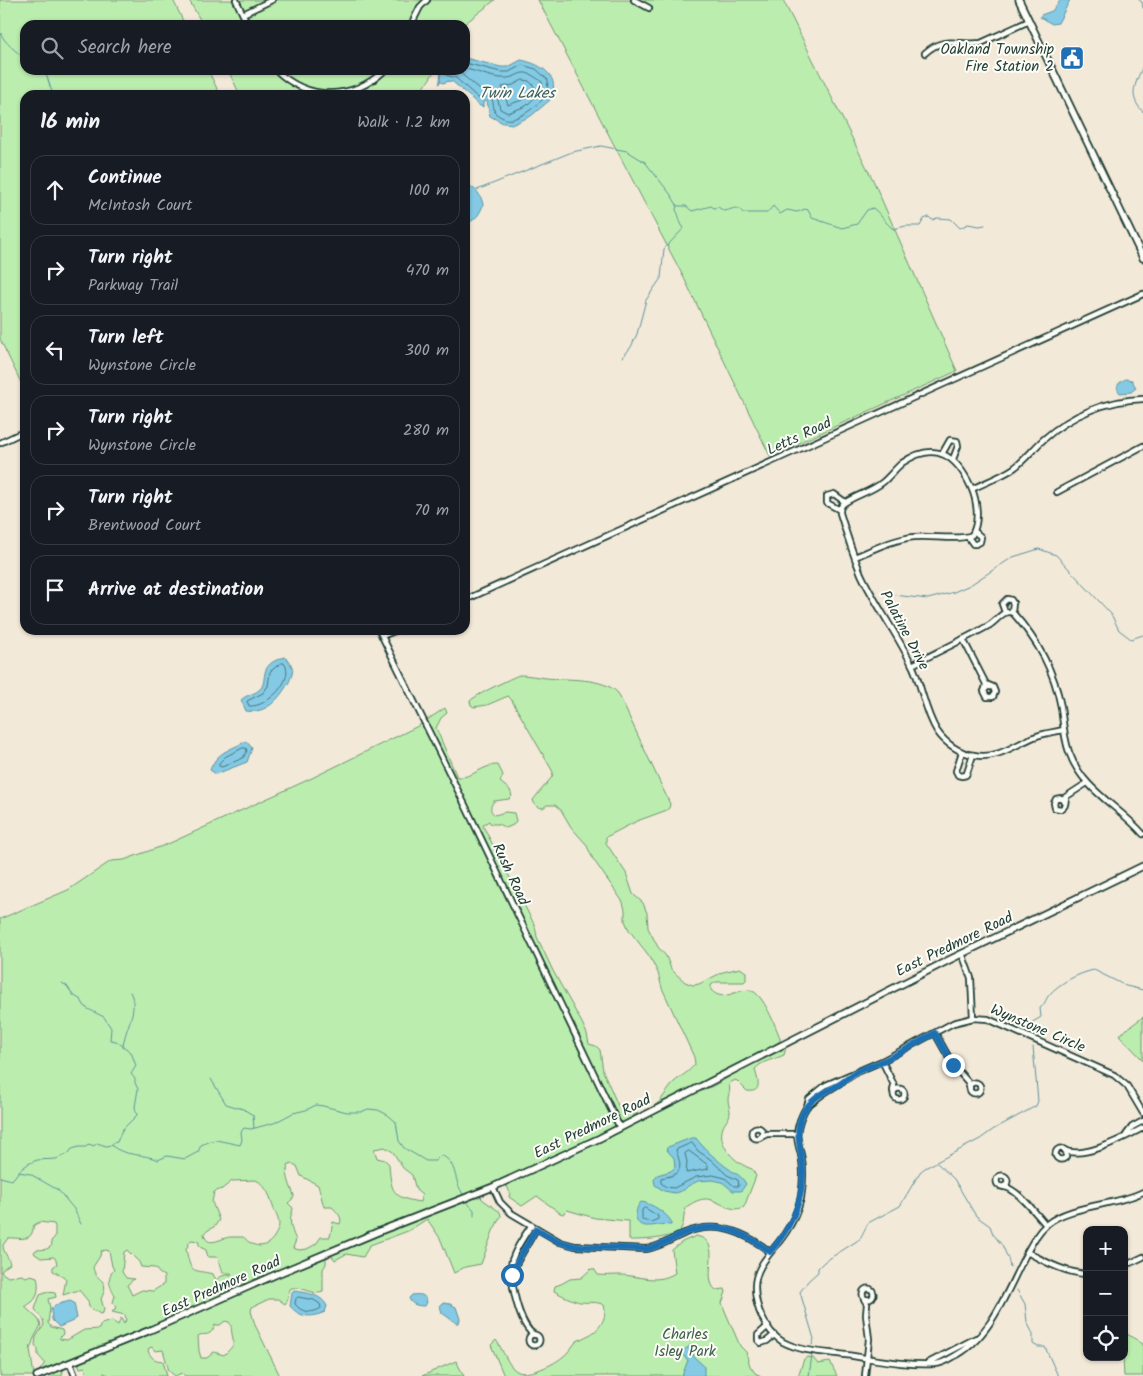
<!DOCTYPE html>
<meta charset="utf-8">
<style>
:root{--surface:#171b24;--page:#20242c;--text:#f1f3f6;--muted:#9ea1a6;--line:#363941}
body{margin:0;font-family:Kalam,sans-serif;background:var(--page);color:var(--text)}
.controls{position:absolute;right:15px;bottom:15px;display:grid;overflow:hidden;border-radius:10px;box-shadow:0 1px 4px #0004}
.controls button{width:45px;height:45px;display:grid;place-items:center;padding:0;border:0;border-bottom:1px solid var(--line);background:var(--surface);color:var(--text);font:25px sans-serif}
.stop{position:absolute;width:15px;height:15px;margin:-11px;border:4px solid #1f6fb2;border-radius:50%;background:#fff}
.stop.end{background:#1f6fb2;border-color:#fff;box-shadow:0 1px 5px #0008}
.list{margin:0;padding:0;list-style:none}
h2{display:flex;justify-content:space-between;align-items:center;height:65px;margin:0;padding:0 20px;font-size:21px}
h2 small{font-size:16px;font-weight:400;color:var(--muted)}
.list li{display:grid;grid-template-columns:32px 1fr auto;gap:15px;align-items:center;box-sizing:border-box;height:70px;margin:0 10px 10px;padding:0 10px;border:1px solid var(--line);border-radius:15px}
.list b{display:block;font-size:19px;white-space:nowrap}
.list p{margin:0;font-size:16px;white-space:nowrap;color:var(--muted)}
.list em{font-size:16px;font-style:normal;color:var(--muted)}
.icon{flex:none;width:28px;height:28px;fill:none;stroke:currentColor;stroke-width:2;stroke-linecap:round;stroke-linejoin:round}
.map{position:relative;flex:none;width:1143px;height:1376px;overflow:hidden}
.search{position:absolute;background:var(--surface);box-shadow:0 1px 4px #0004;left:20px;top:20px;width:450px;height:55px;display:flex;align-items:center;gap:12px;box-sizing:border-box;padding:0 18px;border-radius:15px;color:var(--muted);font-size:19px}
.panel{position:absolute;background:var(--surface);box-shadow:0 1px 4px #0004;left:20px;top:90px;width:450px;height:545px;border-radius:15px}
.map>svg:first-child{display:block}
</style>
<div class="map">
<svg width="1143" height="1376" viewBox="0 0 1143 1376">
<rect width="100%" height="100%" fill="#f3e9d8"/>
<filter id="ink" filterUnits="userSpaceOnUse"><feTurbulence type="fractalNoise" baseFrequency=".02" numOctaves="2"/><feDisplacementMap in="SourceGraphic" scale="10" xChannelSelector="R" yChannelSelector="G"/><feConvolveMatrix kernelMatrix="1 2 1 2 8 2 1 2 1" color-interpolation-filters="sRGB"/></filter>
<g filter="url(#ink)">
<g fill="#bbeeae" stroke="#6d9671" fill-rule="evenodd">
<path d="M0,0h173l12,25h-160v45h183l12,25h-195v296l-25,-52z"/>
<path d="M189,0h306l-32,25h-260z"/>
<path d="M538,0h245l90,180 84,191 -187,85 -86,-178z"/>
<path d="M228,70h207l-6,10 -12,15h-177z"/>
<path d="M519,675c10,0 18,2 27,3 21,2 57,-1 72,15l52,111 -1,4 -2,2 -30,11 -31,16v6l20,30 7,21 10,9 4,10 1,15 10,19 8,9 5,13 5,5 9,8 8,3 6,-1 24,-12 17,-4 6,4v8l-2,2h-28l-5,3v5c13,14 25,-3 41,1 11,3 24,36 28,47v3l-5,3 -81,49c22,-4 55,-31 77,-41 6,-2 10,-5 15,-5l-2,8c-10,5 -21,5 -29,14 2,10 9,24 -8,22l-11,-11 -5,2 -2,3c2,6 -1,9 -1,15 0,4 2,8 2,12 0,6 -5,10 -7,15 -7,18 13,37 29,42l4,7 -12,31c-15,7 -26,-9 -40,-8 -7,1 -14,5 -19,9l-2,16 -4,9c-19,6 -30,7 -50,7v-18l-1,-1 -33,-3 -28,-8 -4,4 -3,-1 -23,-17 -15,10 -13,-9 1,-4 -3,-7 -8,1 -18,9 1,3 18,13 1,4 -8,15 -12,33 -16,3 -11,6 -14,-35 -13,-19 -19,12 -38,14 -7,12 -17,-3 -11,6 -3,-4 -6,1v7l-3,5v23c-9,4 -20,-6 -32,-4 -4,5 -1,11 -6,16l-7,-5h-9l-17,8 -1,4 4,14 25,51h-95l-3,-3 -7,3 -6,-5 -6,-21 -8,1 -3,-4 -3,1 -1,3c4,8 6,9 15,10l4,15h-56l-7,-3 -2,3h-15l-2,-9 -5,1 -1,-2 1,-5 -16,5 -2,10h-19l-3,-6 5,-7 -7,-8v-6l-3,-4 1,-8 8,-12 -1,-5 -8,-11 5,-14 8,-3 7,1 1,4 -8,2 2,9 -2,15 3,4 11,3 1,4 -3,3v2l7,1 17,-10 15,-1 2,-5 11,-3 6,4 3,-7 3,6 2,-4 -1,-5 -13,-3 4,-4 -3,-6 2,-6c-5,-9 -9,-19 -1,-26l-2,-4 -3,-15 -3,-1 -5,1 -1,5 -7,11c2,16 19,10 8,32l3,10 -1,4 -3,1 -11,-7 -1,-6 -9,-11 -16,5 3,-16 -3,-3 -10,-5v-4l4,-3 -1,-4 -2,-3 -13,1 -6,-4 -1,-2 2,-2c7,-1 11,1 16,-5l-1,-4 4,-4v-10l-1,-3 -14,-2 -6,3c-1,2 -1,5 -2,8 -4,9 -17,4 -24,5l-5,7c0,8 6,12 7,19l-6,4 -3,4 7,5 14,-2 4,2 5,-2 6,2c2,7 2,20 -5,25 -2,2 -5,3 -7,5l13,12 3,6 -7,13 -4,11 4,27h-34v-457l68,-29 43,-29 13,-1 44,-16 144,-66 106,-52 27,-18 2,5 -6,5 -5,10 21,49c15,2 26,-13 41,-12l5,10 -3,7 10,8 2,6 -3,3 -15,2c-4,5 -5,10 1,14l10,-3 9,1 2,8 -3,4 -7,3 -8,-4h-7l-2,-3 -5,3 -1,2 52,100 2,11 16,34 29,52 5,11 2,10 7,2 4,4 3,21 16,37c10,13 31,3 41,-7 5,-6 9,-13 14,-19 7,-6 15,-10 21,-18l-1,-7 -32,-69 -4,-15 -8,-16 -21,-27 -4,-9v-11l-2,-8 -30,-43 -7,-15 -15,-17 -10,-17 -6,-5h-8l-4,3c-6,-1 -8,-2 -10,-8l19,-23 1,-5 -42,-73 -3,-3 -21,9 -13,2 -3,-2 -1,-4c4,-5 41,-23 49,-26zM385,1147l8,5 10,16 9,7 4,15 6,5 -2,7c-28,-4 -29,-11 -31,-38l-4,-4 -8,-2 -3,-9zM291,1163l6,3 4,10 17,9 6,22h8c5,5 11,10 8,17l-7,-2 -3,15h-9l-5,7 -9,5 -8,1 -6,-2 3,-8c-3,-6 -7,-17 -5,-24 0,-3 2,-5 2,-8l-5,-5c2,-2 4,-3 6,-6 1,-3 -10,-20 -6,-32zM256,1180c10,5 15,18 18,29 5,13 8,15 0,28 -6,9 -15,12 -25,5 -2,-1 -4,-4 -6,-5 -3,0 -9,0 -12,0 -9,0 -25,13 -27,-4l11,-7 4,-6 -7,-18 2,-10 8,-3 10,-8zM191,1240l7,1 2,6 6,3 2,7h10l5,16h8l1,1 -10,2 -6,4 -3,-6c-22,-5 -22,0 -27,-25zM127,1250l12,12 2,5 14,1 4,5 5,3v8l-11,7 -11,-1 -10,5 -5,-10 7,-6 -8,-1 -4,-6 2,-20zM225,1321l4,1c3,4 2,6 3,12 3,12 1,12 -8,21l-10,-3 -7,6h-6l-2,-7 -1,-15c4,-3 7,0 12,-3 3,-2 3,-5 5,-8h5z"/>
<path d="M1143,1017v43l-24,-25z"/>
<path d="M696,1236c29,5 4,42 20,54l9,-1 1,3 -4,11 3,8 15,35 6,6 4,14 5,7 6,3h-257l-13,-31 5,-5c7,9 11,26 22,32 13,4 40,-9 49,-19 4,-4 6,-8 10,-12 3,-2 7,-3 10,-5 12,-5 21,-18 17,-31 -8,-4 -15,-2 -24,-3 -6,-1 -21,-8 -26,-11l1,-5 6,-2 9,-5 11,-1 10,-9h3l4,6c7,1 14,0 21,0 20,0 37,10 56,-2l-3,-23 10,-8z"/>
<path d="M1124,1332l19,12v32h-19l-1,-19h1z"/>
<path d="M808,1357l5,1 5,6 12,-2 7,14h-39l6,-17z"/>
<path d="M456,1361l8,15h-42z"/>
</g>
<g fill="#84cae5" stroke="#5c929e">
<path d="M1060,0h10l-12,23 -6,1 -12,-7 1,-2 11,-4z"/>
<path d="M465,58l36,9h7l13,-7c21,4 41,17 29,40l-19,16 -17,8 -11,-1 -13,-7 -3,-15 -4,1v5l-3,-1 -27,-24 -4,-1 -6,2 -3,-2 1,-11h24z"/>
<path d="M465,184c11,4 16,10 18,21 -3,9 -8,16 -18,19z"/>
<path d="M1126,379l6,1 4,8 -5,4 -11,1c-6,-7 -1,-11 6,-14z"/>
<path d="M285,657c2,2 6,6 7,10 2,5 -1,10 -3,15 -10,17 -22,32 -43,29l-5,-11c6,-6 12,-5 18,-10 11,-9 -4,-25 26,-33z"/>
<path d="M246,741l6,7 -5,14 -31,12 -6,-4c7,-19 21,-20 36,-29z"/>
<path d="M691,1138h5c7,10 22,23 33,31 7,5 12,6 17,15l-5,7h-8l-11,-9 -9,-2 -15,1 -10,5 -4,4 -9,3 -11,-2 -9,-6 -1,-5 3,-5 14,-4 4,-4 -1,-9 -8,-9 2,-2z"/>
<path d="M641,1202c10,1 25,11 30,19v4c-4,0 -8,-1 -12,0 -8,1 -22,4 -23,-8 0,-6 1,-11 5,-15z"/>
<path d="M294,1291c13,2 27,3 33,15l-2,6c-14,6 -25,6 -35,-6l2,-13z"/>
<path d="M412,1295c8,-1 13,-1 15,7l-2,4c-7,0 -14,-1 -16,-8z"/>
<path d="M70,1301l4,2 3,15 -4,3 -14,6 -7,-7 -1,-11 4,-4z"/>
<path d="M443,1303l7,1 6,3 4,12 -1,4h-3l-14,-10 -2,-7z"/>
<path d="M691,1345l3,12 10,9v10h-22l6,-16 -8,-7z"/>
</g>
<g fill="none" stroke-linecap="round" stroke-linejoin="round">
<g stroke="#47757b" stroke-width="1">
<path d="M445,70l1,5 10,3 22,20c18,-3 13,0 17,15 3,2 7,5 11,6 12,3 35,-16 41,-25l1,-14 -12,-11 -14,-4 -13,7h-8l-36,-9"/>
<path d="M454,70l4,1 22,19c16,-1 17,5 20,19l8,4 18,-7 16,-15v-9c-24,-19 -20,-2 -41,-4 -12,-1 -24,-7 -36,-9"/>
<path d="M523,80l6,1 5,5v2l-12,12 -14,5 -6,-18 11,-2z"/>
<path d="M281,663h3c12,16 -17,45 -35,43l-2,-5 16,-8 5,-7 2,-14z"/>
<path d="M243,748h3l1,3 -4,7 -21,9 -3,-1v-3l6,-6z"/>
<path d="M692,1143l6,8 12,8 17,16 11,5 1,6h-5l-9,-8 -12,-3 -17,2 -22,11 -8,-1 -5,-4v-5c4,-1 8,-1 12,-3 12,-5 5,-17 3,-25z"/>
<path d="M689,1151l19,14v4l-22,4 1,-11 -2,-8z"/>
<path d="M645,1208l13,8v3l-7,3 -9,-2v-10z"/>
<path d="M298,1297l16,3 6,4 1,4c-9,6 -19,5 -26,-4l1,-5z"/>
</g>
<g stroke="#5c929e" stroke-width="1">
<path d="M1139,0l3,2 1,6"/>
<path d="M0,32c2,2 2,5 4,7 2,4 17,17 21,19"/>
<path d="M1143,65c-6,18 -17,29 0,47"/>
<path d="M43,70c6,7 6,18 11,25"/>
<path d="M439,84l1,-3"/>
<path d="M477,190l95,-38 29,-6 26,5 18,11 26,33 6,10 -1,5c4,6 3,13 8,18l-20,21 -3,29 -15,22 -9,34 -6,13 -8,10"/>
<path d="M678,206h8l6,5 19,-5 3,2 4,-1 6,4c9,-1 12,-7 19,2h24l6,-7 7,8 7,-4 10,2 8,-3 3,1 4,8 30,10 15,-4 10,-14 6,-2c8,6 12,15 20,21l13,-3h14l4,-7 5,-2 3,3 5,-2 14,1 9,9 8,-4 11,2 6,-1"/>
<path d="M894,595l34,4 26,-7 16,-7 43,-28 26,-8 17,6 55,59 8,16 12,9 12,-4"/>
<path d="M62,983l5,3 6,9 8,5 5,8 18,9 7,11 -1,12 6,1 15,11 5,14 -5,8 4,5v4l3,6 -3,18 2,8 -15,15 -5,12 -4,1 -2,2"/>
<path d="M1032,1031l-1,-8 10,-6 -1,-9c5,-3 5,-8 9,-13 10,-12 30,-22 45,-25l32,16 17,4"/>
<path d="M123,1047c1,-18 17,-38 7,-55"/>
<path d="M211,1079l15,25 17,5 10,6 1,13"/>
<path d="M937,1163l17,16 22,37 14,10 3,8 8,10"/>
<path d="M19,1172l11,2 28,16 16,19 7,15"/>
<path d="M0,1177l12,3 8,-10 8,-6 9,-4 19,-1 13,-6 3,-4 7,-2h7l3,-3 5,2 3,-3 9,3 5,-1c13,12 32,8 47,15l9,-4 18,3 13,-7 3,-7 9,-4 6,-1 24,5 2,-5 -1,-8 3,-4 7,1 23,-6 19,-10 13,-3 10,-5 7,1 24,6h14l7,-3 10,1 10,5 8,7 3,19 5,7 22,13h9l6,-6c13,6 13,17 17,29 1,4 4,7 5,11"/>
<path d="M465,1200l9,10v6"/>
<path d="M1002,1245l6,13 2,9"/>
<path d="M1017,1290l8,14 2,18 6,12v10l5,3h7l13,29"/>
<path d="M812,1345l2,-6 -14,-47 8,-11 10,-9v-4l6,-6 36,-23 8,-16 32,-17 20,-34 5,-4 55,-29 14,-10 42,-23 2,-5 -5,-54"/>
<path d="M809,1376l3,-21"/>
</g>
<defs>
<g id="street">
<path d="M236,0l12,25"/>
<path d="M634,0l15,8"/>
<path d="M243,14l29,-14"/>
<path d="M411,25l9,-18 7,-7"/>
<path d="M925,53c20,-18 33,-7 56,-10l48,-22"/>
<path d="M276,70c32,31 76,31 109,0"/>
<path d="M0,443l25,-12"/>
<path d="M942,454l8,-14 7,1 1,5 -5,13"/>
<path d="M972,489c14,-7 29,-12 42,-21 11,-8 20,-20 30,-29 27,-24 63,-39 99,-40"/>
<path d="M1057,492l86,-46"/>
<path d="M840,510l-13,-7v-7l7,-2 11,8"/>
<path d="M968,537l5,7h3l4,-2 1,-5 -7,-6"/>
<path d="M855,557c19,-8 39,-18 59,-20 15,-2 46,4 58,-2 8,-14 5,-35 -1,-48 -15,-32 -36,-47 -69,-24 -7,6 -12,13 -19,19 -12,10 -28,13 -40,22l-3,4v5c6,20 13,41 21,61 15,32 37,61 52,93 9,20 12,45 24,64 8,12 22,22 37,24 23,5 40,-10 60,-18 10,-4 20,-5 30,-7"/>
<path d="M465,600l678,-306"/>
<path d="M1005,612l-3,-8 5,-5 4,1 2,3 -1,9"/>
<path d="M379,630l88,179 153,319"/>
<path d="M382,636l15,-6"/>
<path d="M963,639l23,45 -1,5"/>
<path d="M912,665c25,-13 51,-25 76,-39 8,-4 16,-18 25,-13 25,28 41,57 48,94 2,15 3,31 8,45 14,39 49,53 74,82"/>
<path d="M986,684l7,3 2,5 -2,5h-6l-3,-6 3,-4h4"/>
<path d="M962,752l-6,19 2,4 4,1 4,-1 1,-2 6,-18"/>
<path d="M1064,798l23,-15"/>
<path d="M1065,804l-4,-6 -5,1 -2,4 1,5 6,1c5,-2 4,-6 5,-11"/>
<path d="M962,953l9,25 2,40"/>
<path d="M935,1033l18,32 15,17 2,6"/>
<path d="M882,1061l12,24 -1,6"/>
<path d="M854,1074l-30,19 -17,13 2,-7 17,-14 56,-24 71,-38 20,-5 15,1 126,56 13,11 16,27"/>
<circle cx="975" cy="1088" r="5.5"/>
<circle cx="899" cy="1094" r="5.5"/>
<path d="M807,1106c-5,8 -9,18 -10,28 0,9 4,18 5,26 2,12 1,25 -1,38 -3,12 -8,24 -15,34 -11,18 -31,32 -31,55 0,20 10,44 28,55 19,10 42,10 63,13 29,4 60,11 89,9 6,0 13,-4 18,-7 37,-18 53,-64 71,-99 7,-13 12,-24 23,-34 23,-19 68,-18 96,-32"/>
<circle cx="757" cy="1133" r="5.5"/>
<path d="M1126,1135l6,-8 11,-6"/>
<path d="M761,1137l6,-3h30"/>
<circle cx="1061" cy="1154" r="5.5"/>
<path d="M1064,1150c20,10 61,-13 79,-22"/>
<circle cx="1002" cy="1181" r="5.5"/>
<path d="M493,1187l7,15 11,11 49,29 15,4 71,3c14,-2 26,-10 39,-16 32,-13 60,-1 85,19"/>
<path d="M1004,1187c13,1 33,28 42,38"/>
<path d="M531,1226c-7,10 -15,22 -19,34 -4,15 7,68 23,75"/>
<path d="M1027,1252c19,10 38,21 60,22"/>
<path d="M1124,1266l19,-9"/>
<path d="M513,1269l23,-40"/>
<circle cx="868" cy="1294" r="5.5"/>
<path d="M864,1299l3,5 -1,11 3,24 -4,37"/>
<path d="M768,1326l-10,9v5l3,3 6,-2 7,-6"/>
<circle cx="534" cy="1340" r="5.5"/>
<path d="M70,1363l5,13"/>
<path d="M928,1363l48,-25"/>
</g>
<g id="secondary">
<path d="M1019,0l124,258"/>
<path d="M37,1376l111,-45 129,-57 103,-43 113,-44 107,-49 349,-178 194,-94"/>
</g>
</defs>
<use href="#street" stroke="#1f3d34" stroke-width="8"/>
<use href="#secondary" stroke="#1f3d34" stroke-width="9"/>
<use href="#street" stroke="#fdfcf7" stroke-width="4.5"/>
<use href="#secondary" stroke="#fdfcf7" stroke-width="5.5"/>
</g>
</g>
<g fill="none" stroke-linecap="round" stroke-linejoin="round" filter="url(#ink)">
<path stroke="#1f6fb2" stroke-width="6" d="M512,1275l1,-6 23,-40 24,13 15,4 71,3c14,-2 25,-10 39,-16 31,-13 60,-1 85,19 20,-23 32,-47 33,-79 0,-22 -13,-45 4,-66 7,-10 20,-16 31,-22 5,-3 10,-7 15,-11 10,-6 22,-9 32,-14 17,-8 33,-18 50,-27l18,32"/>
</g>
<defs>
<symbol id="civic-square" viewBox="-11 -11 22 22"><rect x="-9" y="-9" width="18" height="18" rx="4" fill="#1f6fb2" stroke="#fdfcf7"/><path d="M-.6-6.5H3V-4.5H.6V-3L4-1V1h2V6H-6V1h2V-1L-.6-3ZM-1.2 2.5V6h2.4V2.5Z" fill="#fff"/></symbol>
</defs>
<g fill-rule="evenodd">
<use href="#civic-square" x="1058" y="44" width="28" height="28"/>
</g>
<g text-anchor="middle" stroke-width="4" stroke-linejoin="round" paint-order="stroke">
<g font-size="15" fill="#1f3d34" stroke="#fdfcf7" text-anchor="end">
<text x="1054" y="54">Oakland Township<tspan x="1054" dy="17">Fire Station 2</tspan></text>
</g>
<g font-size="15" fill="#1f3d34" stroke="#fdfcf7">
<text transform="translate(799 436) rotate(-25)" y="5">Letts Road</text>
<text transform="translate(905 630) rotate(62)" y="5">Palatine Drive</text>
<text transform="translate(511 874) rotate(65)" y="5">Rush Road</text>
<text transform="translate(954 944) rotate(-26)" y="5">East Predmore Road</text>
<text transform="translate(1038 1028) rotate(23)" y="5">Wynstone Circle</text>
<text transform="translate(592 1126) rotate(-26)" y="5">East Predmore Road</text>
<text transform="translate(221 1286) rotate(-24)" y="5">East Predmore Road</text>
</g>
<g font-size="15" fill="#3e604c" stroke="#fdfcf7">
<text x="685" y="1339">Charles<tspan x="685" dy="17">Isley Park</tspan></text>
</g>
<g font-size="16" font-style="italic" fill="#386060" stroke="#fdfcf7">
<text x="517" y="98">Twin Lakes</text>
</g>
</g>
</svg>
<div class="controls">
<button>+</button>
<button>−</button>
<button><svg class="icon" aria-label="locate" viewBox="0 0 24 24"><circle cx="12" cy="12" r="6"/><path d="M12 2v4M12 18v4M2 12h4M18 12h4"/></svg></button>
</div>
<div class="stop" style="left:512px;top:1275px"></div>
<div class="stop end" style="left:953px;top:1065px"></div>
<div class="search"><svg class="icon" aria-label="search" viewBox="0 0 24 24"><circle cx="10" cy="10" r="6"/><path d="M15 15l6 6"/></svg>Search here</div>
<section class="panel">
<h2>16 min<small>Walk · 1.2 km</small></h2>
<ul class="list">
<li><svg class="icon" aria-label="ahead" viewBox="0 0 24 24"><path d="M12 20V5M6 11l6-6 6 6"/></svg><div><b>Continue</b><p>McIntosh Court</p></div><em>100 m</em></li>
<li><svg class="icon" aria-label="right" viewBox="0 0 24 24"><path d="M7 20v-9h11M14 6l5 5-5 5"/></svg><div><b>Turn right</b><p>Parkway Trail</p></div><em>470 m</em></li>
<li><svg class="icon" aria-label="left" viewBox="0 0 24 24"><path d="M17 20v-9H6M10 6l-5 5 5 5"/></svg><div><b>Turn left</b><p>Wynstone Circle</p></div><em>300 m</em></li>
<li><svg class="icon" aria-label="right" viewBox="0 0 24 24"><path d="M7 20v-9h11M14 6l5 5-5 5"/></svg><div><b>Turn right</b><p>Wynstone Circle</p></div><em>280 m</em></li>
<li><svg class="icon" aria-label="right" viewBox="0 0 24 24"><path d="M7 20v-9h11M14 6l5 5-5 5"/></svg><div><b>Turn right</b><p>Brentwood Court</p></div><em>70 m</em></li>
<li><svg class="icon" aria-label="arrive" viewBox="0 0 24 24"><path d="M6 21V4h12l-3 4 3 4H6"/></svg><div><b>Arrive at destination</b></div></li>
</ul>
</section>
</div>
